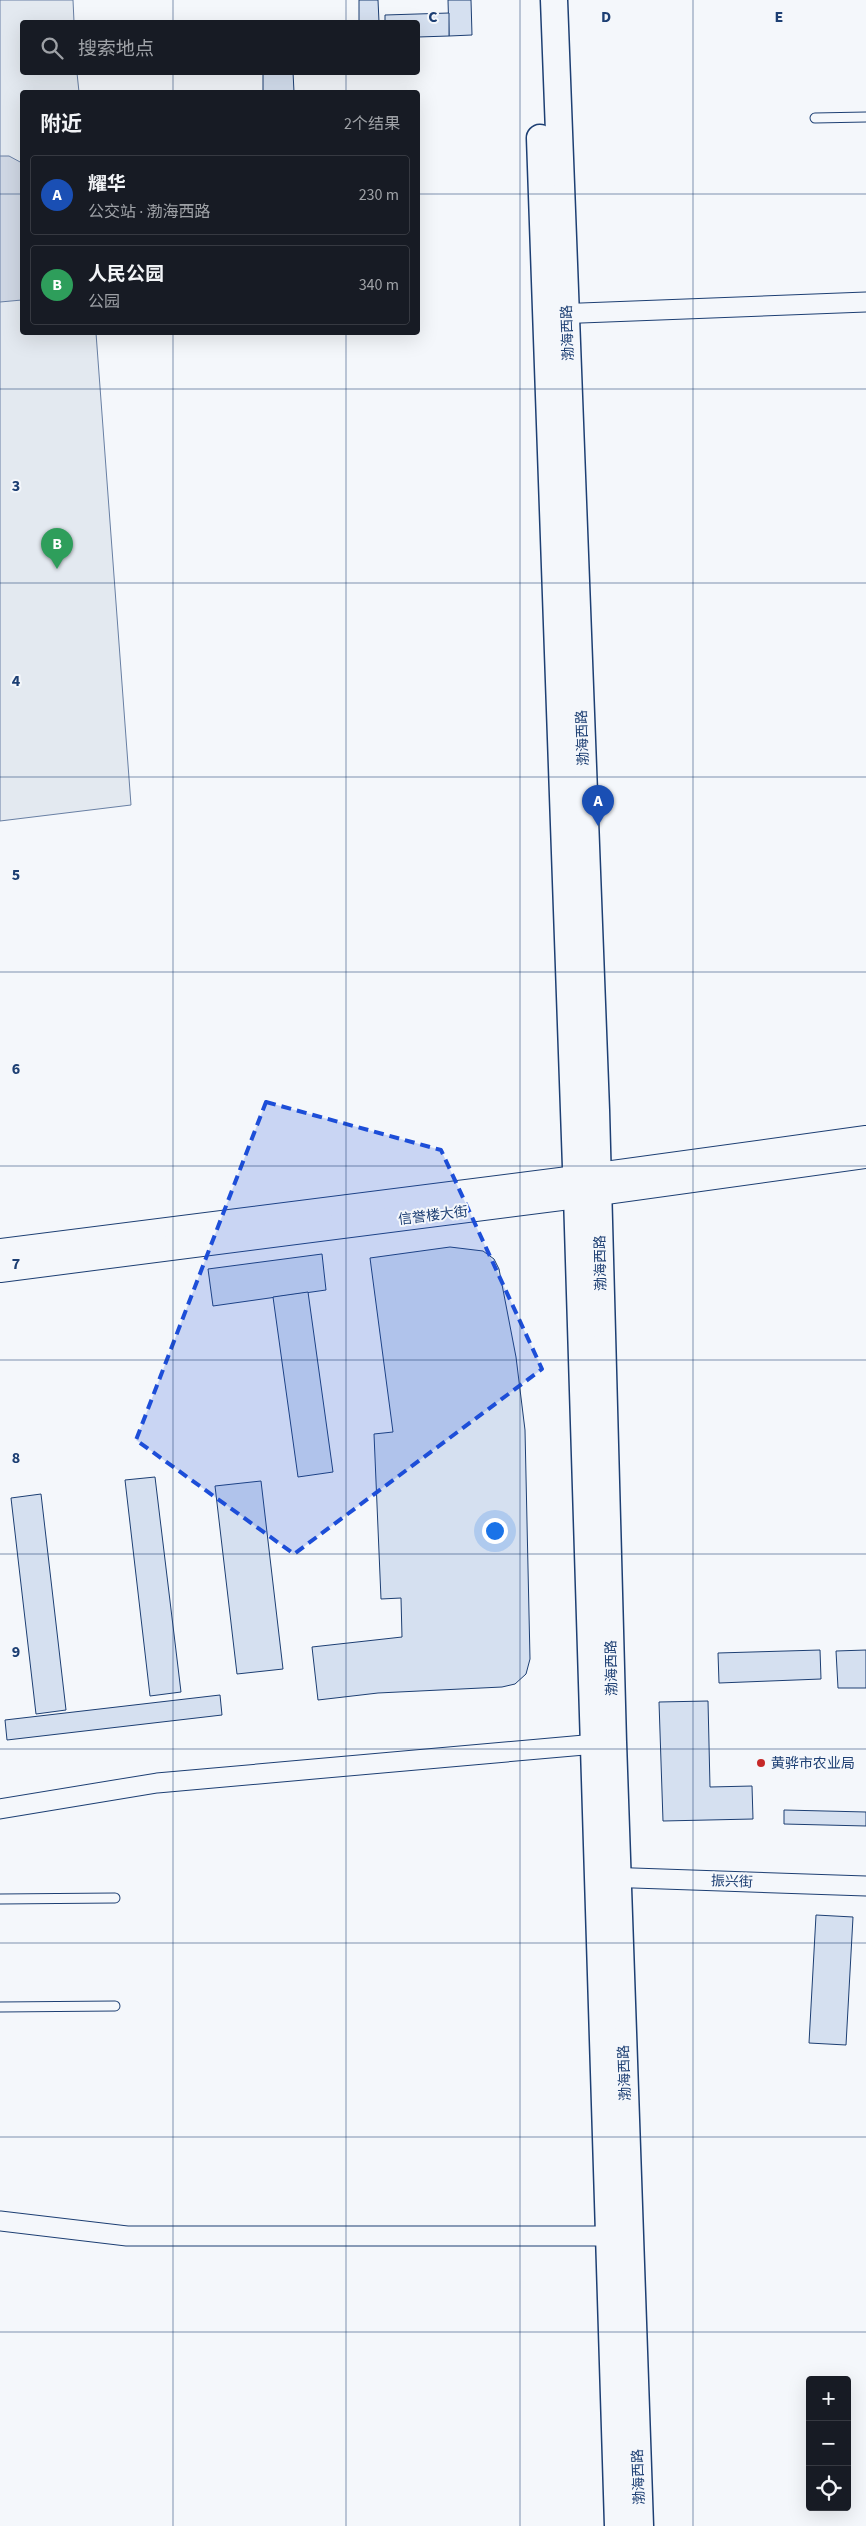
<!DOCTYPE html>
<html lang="zh">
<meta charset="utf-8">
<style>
:root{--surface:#171b24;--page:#20242c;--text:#f1f3f6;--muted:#9ea1a6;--line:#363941;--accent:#c62828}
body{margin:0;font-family:"Source Sans 3","Noto Sans SC",sans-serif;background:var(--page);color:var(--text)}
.controls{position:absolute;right:15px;bottom:15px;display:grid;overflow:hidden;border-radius:5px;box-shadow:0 5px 20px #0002}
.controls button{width:45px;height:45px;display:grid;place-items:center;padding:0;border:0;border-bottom:1px solid var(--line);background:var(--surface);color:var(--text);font:25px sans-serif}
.you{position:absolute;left:494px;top:1530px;width:18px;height:18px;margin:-12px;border:4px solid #fff;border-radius:50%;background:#1a73e8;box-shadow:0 0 0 8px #1a73e833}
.badge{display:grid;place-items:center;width:32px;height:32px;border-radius:50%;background:var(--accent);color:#fff;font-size:16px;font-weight:700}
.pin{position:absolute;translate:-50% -41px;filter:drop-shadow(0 1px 2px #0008)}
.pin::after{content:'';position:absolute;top:26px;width:18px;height:15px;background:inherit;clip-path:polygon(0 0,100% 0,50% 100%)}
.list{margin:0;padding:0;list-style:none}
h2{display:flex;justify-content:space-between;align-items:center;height:65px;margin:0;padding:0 20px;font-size:21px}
h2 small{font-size:16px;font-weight:400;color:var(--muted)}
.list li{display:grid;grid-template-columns:32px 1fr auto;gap:15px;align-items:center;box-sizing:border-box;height:80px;margin:0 10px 10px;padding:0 10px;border:1px solid var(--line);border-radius:5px}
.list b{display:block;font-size:19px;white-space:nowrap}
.list p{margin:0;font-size:16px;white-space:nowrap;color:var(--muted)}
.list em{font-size:16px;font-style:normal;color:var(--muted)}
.icon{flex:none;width:28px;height:28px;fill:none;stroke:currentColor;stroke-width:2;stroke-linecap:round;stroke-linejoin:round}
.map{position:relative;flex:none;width:866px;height:2526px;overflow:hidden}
.search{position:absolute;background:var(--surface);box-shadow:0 5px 20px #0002;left:20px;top:20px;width:400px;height:55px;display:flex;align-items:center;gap:12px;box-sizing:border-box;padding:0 18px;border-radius:5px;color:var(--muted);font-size:19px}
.panel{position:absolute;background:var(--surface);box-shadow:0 5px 20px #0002;left:20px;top:90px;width:400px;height:245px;border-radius:5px}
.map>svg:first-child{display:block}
</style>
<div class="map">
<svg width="866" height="2526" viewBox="0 0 866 2526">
<rect width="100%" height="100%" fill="#f4f7fb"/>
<path fill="#e3e9f0" stroke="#687fa3" d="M0,0h73l1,22h-52v50l55,1 2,19h-57v240l74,1 35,472 -131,16z"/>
<path fill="#cfd7e4" stroke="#687fa3" d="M0,156h9l13,7v137l-22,2z"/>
<g fill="#d5e0f0" stroke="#1d3f73">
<path d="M359,0h19l1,22h-20z"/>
<path d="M448,0h23l1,35 -23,1z"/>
<path d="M449,13v23l-31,1v-15h-33v-7z"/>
<path d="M263,72h30l1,20h-31z"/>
<path d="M450,1247l33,4 11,8 5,10 17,88 9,73 5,229 -4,15 -11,10 -13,3 -124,6 -60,7 -6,-53 90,-10 -1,-39 -20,1 -7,-165 19,-2 -23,-174z"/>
<path d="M322,1254l4,36 -113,16 -5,-37z"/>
<path d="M308,1292l25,180 -35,5 -25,-180z"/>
<path d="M155,1477l26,215 -31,4 -25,-216z"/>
<path d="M261,1481l22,188 -46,5 -22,-188z"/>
<path d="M41,1494l25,216 -30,4 -25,-216z"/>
<path d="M820,1650l1,29 -102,4 -1,-30z"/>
<path d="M866,1650v38h-28l-2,-37z"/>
<path d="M220,1695l2,20 -215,25 -2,-20z"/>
<path d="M708,1701l2,86 42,-1 1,33 -90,2 -4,-119z"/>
<path d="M784,1810l82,2v14l-82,-2z"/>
<path d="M816,1915l37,2 -7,128 -37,-2z"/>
</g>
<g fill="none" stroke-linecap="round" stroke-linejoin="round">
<defs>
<g id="service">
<path d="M815,118l51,-1"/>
<path d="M0,1899l115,-1"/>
<path d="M0,2007l115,-1"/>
</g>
<g id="minor">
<path d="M555,314l311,-12"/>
<path d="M0,1809l157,-26 450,-40"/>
<path d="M605,1877l261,9"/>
<path d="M0,2221l127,15h494"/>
</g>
<g id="tertiary">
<path d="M0,1251l576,-73 290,-40"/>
<path d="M0,1270l577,-74 289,-40"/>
</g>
<g id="secondary">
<path d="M554,0l42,1110 17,632 27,784"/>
<path d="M540,138l37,1058 41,1330"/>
</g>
</defs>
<use href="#service" stroke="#1d3f73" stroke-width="11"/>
<use href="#minor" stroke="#1d3f73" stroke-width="21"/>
<use href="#tertiary" stroke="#1d3f73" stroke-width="26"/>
<use href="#secondary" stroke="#1d3f73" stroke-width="29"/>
<use href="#service" stroke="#f4f7fb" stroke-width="9"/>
<use href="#minor" stroke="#f4f7fb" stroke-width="19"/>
<use href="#tertiary" stroke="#f4f7fb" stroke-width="24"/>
<use href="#secondary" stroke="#f4f7fb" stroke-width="26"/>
</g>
<path fill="#1d4ed8" fill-opacity="0.2" stroke="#1d4ed8" stroke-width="4" stroke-dasharray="10 6" stroke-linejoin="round" d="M266,1102l175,48 101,219 -248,185 -158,-114z"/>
<path fill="none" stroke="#1d3f73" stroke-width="1" stroke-opacity="0.55" d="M173,0v22M346,0v22M520,0v2526M693,0v2526M173,72v20M346,72v20M0,194h22M418,194h448M173,332v2194M346,332v2194M0,389h866M0,583h866M0,777h866M0,972h866M0,1166h866M0,1360h866M0,1554h866M0,1749h866M0,1943h866M0,2137h866M0,2332h866"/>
<circle fill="#c62828" stroke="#f4f7fb" stroke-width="2" cx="761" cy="1763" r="5"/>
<g text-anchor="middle" stroke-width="4" stroke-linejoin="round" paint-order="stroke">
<g font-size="14" fill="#1d3f73" stroke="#f4f7fb">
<text transform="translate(567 333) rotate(-92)" y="5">渤海西路</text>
<text transform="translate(582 738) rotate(-92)" y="5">渤海西路</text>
<text transform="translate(433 1215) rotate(-7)" y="5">信誉楼大街</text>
<text transform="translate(600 1263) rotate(-91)" y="5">渤海西路</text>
<text transform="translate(611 1668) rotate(-91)" y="5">渤海西路</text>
<text transform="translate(732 1881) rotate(2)" y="5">振兴街</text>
<text transform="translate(624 2073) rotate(-92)" y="5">渤海西路</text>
<text transform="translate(638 2477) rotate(-92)" y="5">渤海西路</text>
</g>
<g font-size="14" fill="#1d3f73" stroke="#f4f7fb" text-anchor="start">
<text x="771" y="1768">黄骅市农业局</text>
</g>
</g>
<g font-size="16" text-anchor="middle" font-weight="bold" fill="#1d3f73" stroke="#f4f7fb" stroke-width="4" stroke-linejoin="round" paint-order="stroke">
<text x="433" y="22">C</text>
<text x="606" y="22">D</text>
<text x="779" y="22">E</text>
<text x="16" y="491">3</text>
<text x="16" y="686">4</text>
<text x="16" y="880">5</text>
<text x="16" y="1074">6</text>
<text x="16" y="1269">7</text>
<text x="16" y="1463">8</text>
<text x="16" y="1657">9</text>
</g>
</svg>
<div class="controls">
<button>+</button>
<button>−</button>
<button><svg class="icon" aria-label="locate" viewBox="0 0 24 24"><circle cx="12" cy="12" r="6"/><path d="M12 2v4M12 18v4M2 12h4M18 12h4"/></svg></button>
</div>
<div class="you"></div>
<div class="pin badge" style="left:598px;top:826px;background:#1a4fb4">A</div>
<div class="pin badge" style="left:57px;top:569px;background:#2e9e5b">B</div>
<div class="search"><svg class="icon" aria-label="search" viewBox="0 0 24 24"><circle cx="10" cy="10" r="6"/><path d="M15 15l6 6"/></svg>搜索地点</div>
<section class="panel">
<h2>附近<small>2个结果</small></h2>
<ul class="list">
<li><span class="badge" style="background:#1a4fb4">A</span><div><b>耀华</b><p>公交站 · 渤海西路</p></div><em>230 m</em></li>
<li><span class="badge" style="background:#2e9e5b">B</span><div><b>人民公园</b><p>公园</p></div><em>340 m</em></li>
</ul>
</section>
</div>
